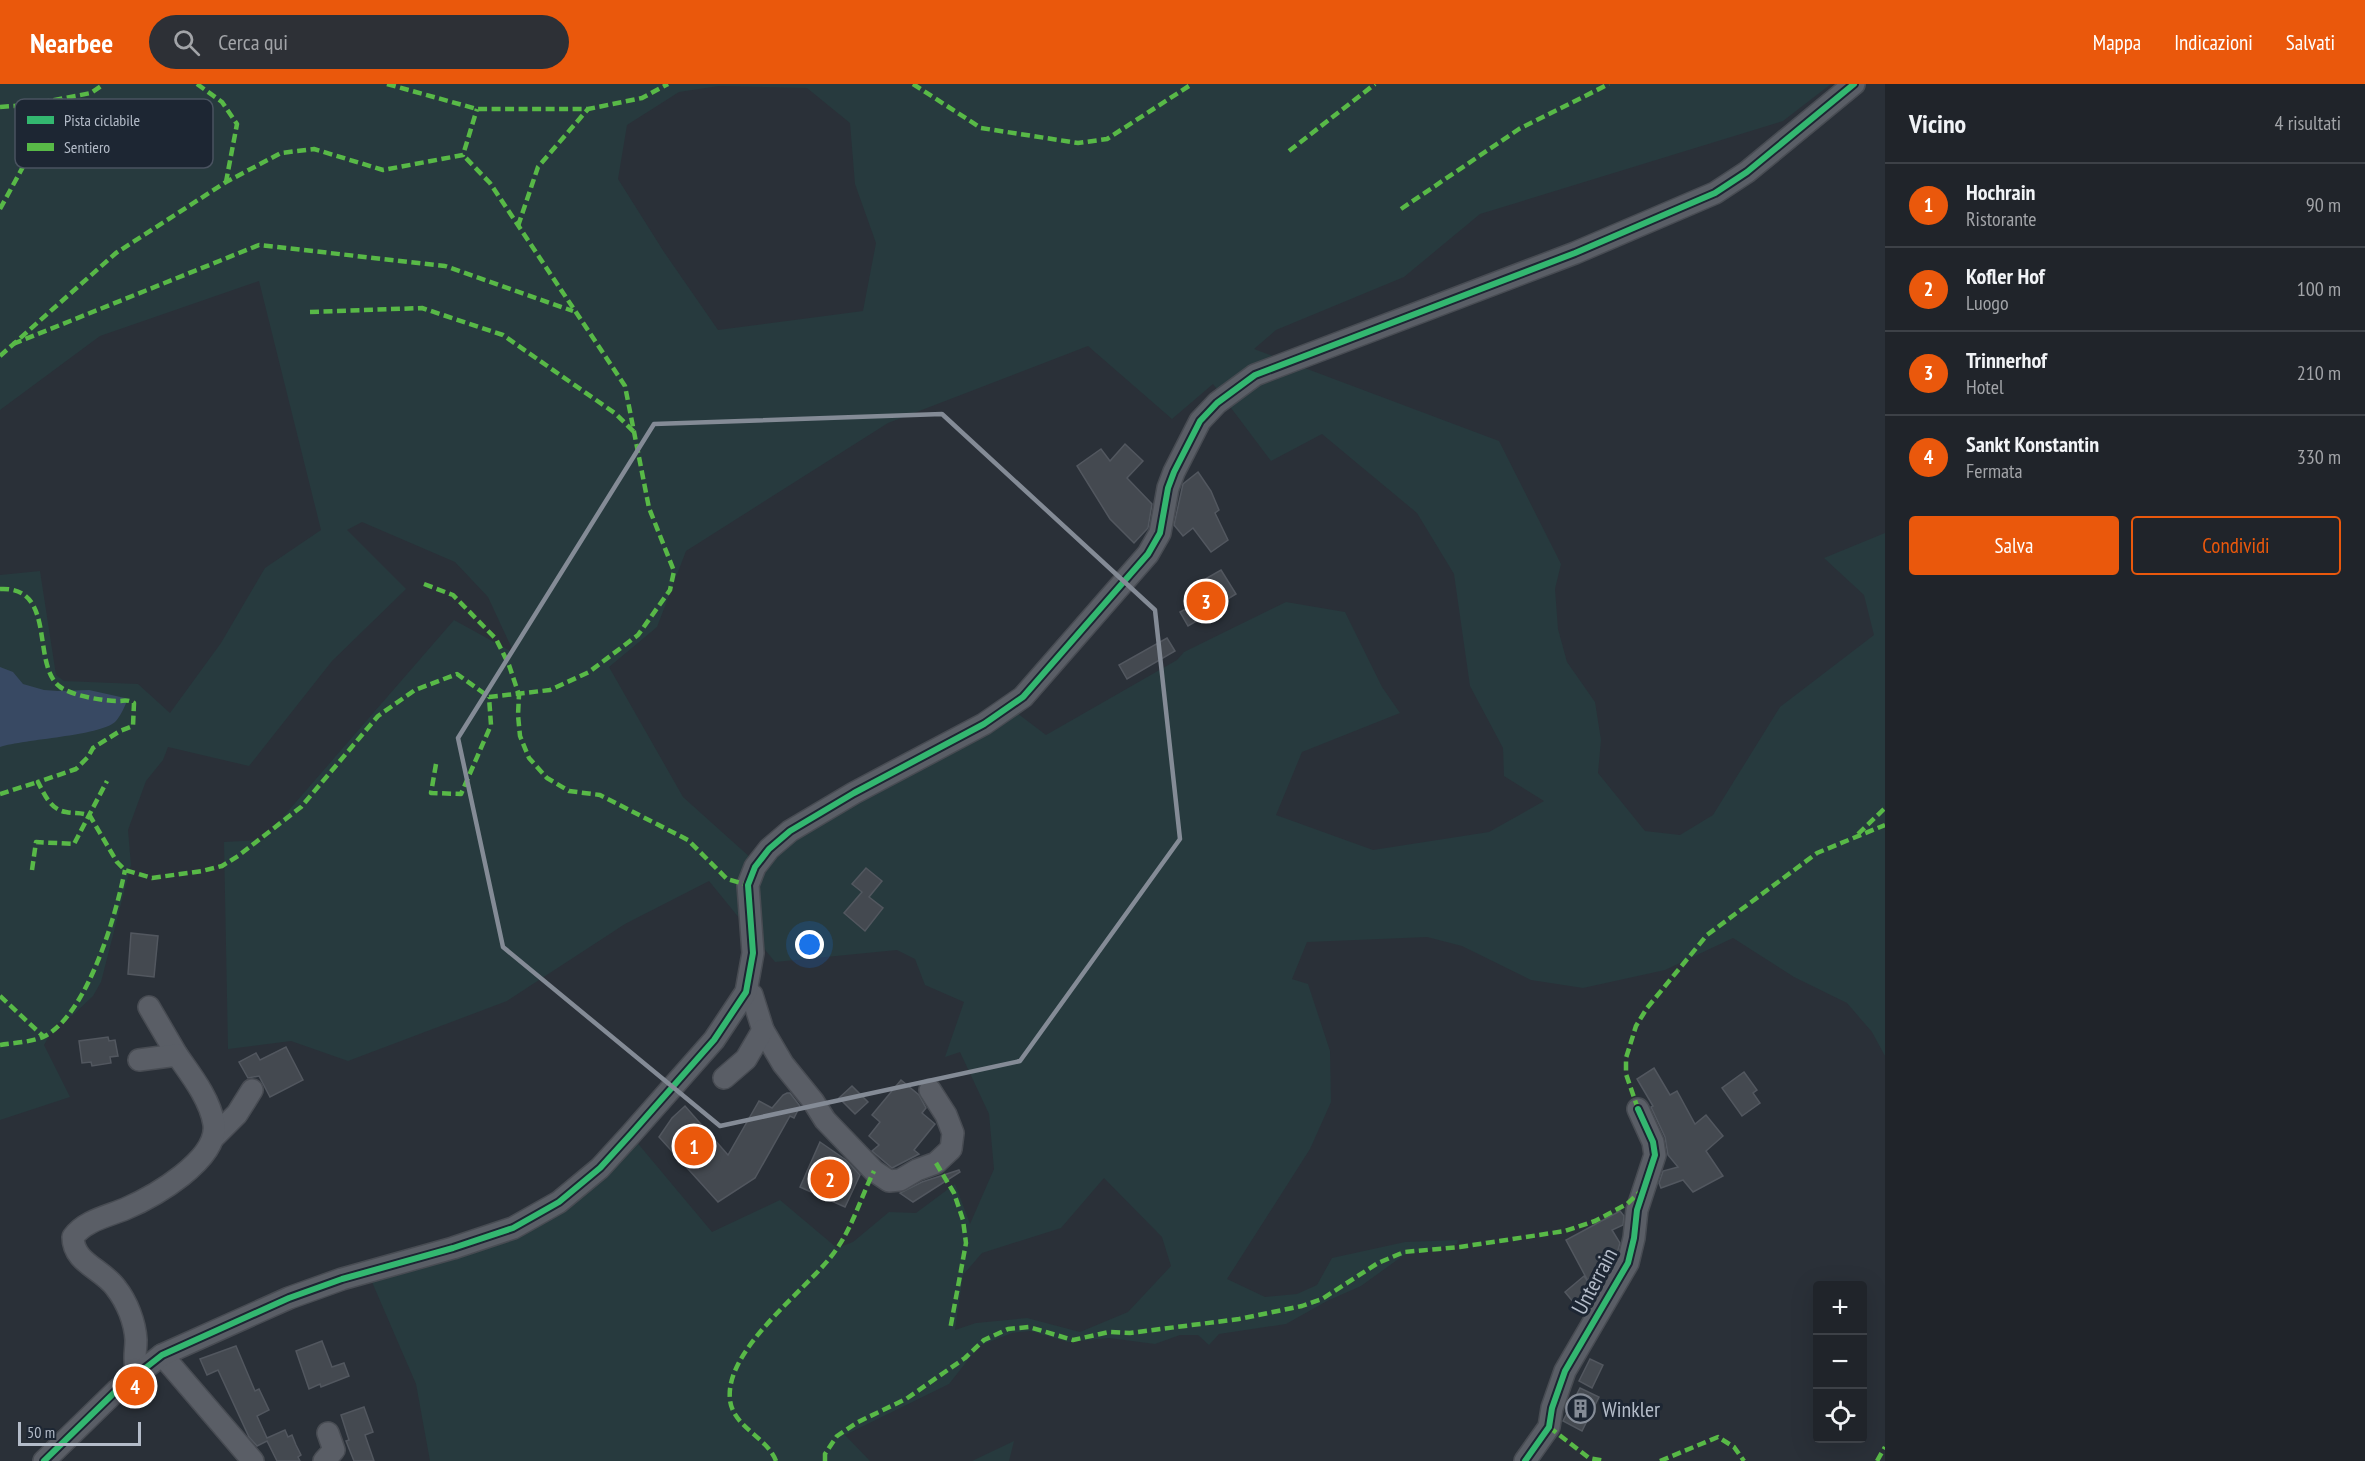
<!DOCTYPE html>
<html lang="it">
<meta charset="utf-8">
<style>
:root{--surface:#20242a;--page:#2d3036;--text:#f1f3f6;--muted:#a2a4a8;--line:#3d4147;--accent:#ea580c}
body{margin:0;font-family:"PT Sans Narrow",sans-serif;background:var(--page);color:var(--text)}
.controls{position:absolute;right:18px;bottom:18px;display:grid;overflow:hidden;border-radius:6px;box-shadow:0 6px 24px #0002}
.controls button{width:54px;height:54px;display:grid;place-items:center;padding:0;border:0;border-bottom:2px solid var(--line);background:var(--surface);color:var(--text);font:30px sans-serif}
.scale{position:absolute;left:18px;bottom:15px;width:123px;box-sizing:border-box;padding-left:6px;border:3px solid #b4bcc9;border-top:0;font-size:16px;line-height:21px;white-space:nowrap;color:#b4bcc9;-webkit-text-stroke:4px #1d2633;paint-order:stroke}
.you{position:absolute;left:810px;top:861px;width:21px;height:21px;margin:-15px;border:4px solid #fff;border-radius:50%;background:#1a73e8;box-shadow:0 0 0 9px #1a73e833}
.badge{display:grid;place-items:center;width:39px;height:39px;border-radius:50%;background:var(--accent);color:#fff;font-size:20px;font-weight:700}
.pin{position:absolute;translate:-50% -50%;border:3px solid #fff;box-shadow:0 2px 6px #0006}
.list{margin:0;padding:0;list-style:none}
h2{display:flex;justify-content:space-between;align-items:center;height:78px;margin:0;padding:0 24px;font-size:26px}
h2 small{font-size:20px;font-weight:400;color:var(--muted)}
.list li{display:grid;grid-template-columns:39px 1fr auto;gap:18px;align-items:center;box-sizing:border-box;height:84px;padding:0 24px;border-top:2px solid var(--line)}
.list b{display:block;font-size:22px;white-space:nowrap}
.list p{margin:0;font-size:20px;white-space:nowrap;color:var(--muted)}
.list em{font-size:20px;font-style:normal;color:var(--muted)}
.actions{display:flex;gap:12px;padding:18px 24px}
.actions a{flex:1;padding:14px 0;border:2px solid var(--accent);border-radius:6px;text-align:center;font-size:21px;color:var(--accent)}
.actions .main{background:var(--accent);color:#fff}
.icon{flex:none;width:33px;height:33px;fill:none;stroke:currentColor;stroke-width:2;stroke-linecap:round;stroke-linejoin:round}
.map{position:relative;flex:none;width:1885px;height:1377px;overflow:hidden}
header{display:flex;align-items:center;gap:36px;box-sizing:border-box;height:84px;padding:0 30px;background:var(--accent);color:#fff}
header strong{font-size:28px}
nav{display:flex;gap:33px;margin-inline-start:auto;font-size:21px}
.search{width:420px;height:54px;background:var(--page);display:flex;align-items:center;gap:15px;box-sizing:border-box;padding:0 21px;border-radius:33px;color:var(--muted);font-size:22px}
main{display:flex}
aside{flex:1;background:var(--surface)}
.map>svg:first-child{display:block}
</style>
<header>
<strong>Nearbee</strong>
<div class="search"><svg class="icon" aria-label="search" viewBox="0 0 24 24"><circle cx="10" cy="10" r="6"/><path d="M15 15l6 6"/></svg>Cerca qui</div>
<nav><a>Mappa</a><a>Indicazioni</a><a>Salvati</a></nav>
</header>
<main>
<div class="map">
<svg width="1885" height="1377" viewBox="0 0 1885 1377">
<rect width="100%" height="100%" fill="#2a3038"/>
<g fill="#273a3e" fill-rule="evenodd">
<path d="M0,0h1831l-48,37 -303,93 -76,63 -128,53 -22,19 245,92 62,123 -6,25 3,40 9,33 28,40 6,38 -3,33 47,58 35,4 33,-20 67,-108 94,-72 -10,-40 -40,-37 61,-25v523l-13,-24 -25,-29 -53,-26 -61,-39 -68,32 -82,18 -52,-8 -69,-34 -35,-9 -120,5 -15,37 16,5 22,67 1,51 -21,47 -83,130 38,18 32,-3 20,-9 15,-27 73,-16 53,-2 -1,4 -53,11 -43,31 -34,15 -41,23 -67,10 -10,11 -11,-10h-18l-25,9 -46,-6 -41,4 -38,-11 -18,2 -33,13 -30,38 -104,51 25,26h-440l-14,-77 -44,-102 121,-43 142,-99 77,92 68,-32 57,48 16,-6 36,-30 27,1 39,-29 15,40 24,-55 -5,-55 -29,-62 -15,5 19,-55 -39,-17 -10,-26 -18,-9 -122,12 -66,-81 -84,43 -118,77 -159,60 -57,-20 -63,8 -4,-207 39,-2 191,-220 60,33 -26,-56 -33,-35 -93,-40 -15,8 59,59 -74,72 -83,105 -81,-19 -5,13 -17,21 -18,49 3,35 -30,117 -8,14 -20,19 -18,10 -11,20 26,52 -70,23v-545l40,-4 16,104 8,6 74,3 32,29 51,-70 44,-75 56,-38 -62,-249 -159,55 -100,74zM719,2l88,2 43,35 5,61 21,59 -13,68 -145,19 -54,-78 -46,-73 9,-54 52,-33zM1088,262l84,73 41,-35 58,77 51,-27 95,79 37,61 16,112 33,62 1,28 40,25 -55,31 -116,18 -97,-35 26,-63 98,-39 -18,-26 -37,-75 -59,-10 -102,50 -7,8 -131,75 -33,-25 -261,149 -69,-62 -74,-130 48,-40 29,-76 202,-128zM1104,1094l58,59 9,29 -43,46 -48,20 -53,-14 -51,5 -21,7 8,-55 19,-22 79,-25z"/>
<path d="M1014,1357l-5,20h-37z"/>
</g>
<path fill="#384963" d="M0,583l13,5 10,12 21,6 14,1 31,-1 36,8 2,3c-3,7 -7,16 -12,21 -16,14 -90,17 -115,25z"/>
<g fill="#444950" stroke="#52575f" stroke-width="1.5">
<path d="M1125,360l18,17 -16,17 25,26 -4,24 -14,15 -24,-24 -33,-53 24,-17 9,12z"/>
<path d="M1198,388l13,19 8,19 -4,3 13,27 -17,12 -18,-24 -10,8 -9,-11 9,-41z"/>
<path d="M1221,486l15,24 -38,23 2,2 -12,7 -8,-14 11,-6 -6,-10 24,-15 -2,-3z"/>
<path d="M1167,554l8,13 -48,28 -8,-14z"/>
<path d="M866,784l16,13 -13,16 14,11 -18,23 -21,-18 18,-21 -10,-8z"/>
<path d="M131,849l27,3 -4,41 -26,-3z"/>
<path d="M108,953l1,4 6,-1 3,16 -8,1 1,6 -19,3 -1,-4 -9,1 -3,-22z"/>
<path d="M286,963l17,33 -33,17 -11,-21 -11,2 -9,-16 17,-9 4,7z"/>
<path d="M1654,984l16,27 7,-4 18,33 11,-9 17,21 -17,15 17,25 -30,16 -10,-12 -22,8 -2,-5 4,-12 15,-4 -10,-12 -3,-18 -14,-30 2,-1 -16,-27z"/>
<path d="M1744,988l13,18 -4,3 7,10 -18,13 -20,-28z"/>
<path d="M901,996l18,15 7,13 -4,5 13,11 -21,26 5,4 -27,14 -20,-17 7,-6 -10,-9 11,-14 -8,-7z"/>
<path d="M852,1002l16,16 -13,12 -16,-16z"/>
<path d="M787,1009h3l10,13 -6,12 -4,-2 -35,62 -37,24 -59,-65 13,-19 13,-12 43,49 31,-54 13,7 11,-13z"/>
<path d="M820,1058l26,18 14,15 -15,32 -45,-20z"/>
<path d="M959,1086l1,2 -47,30 -13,-9 22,-11z"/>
<path d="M1620,1127l4,5 -1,9 -11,5 8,13 -2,7 -9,8 4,5 -7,13 -16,9 6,7 -13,22 -18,-22 19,-16 5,7 -23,-43z"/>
<path d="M322,1257l10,26 12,-4 5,13 -28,11 -1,-3 -11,5 -13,-38z"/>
<path d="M236,1262l19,45 4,-2 10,21 -12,6 10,22 18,-8 3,7 4,-2 4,10 5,10 -3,2 2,4h-23l-10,-20 -10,5 -8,-9 -31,-67 -11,5 -7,-16z"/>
<path d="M1590,1275l13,6 -11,23 -13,-7z"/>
<path d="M1580,1304l19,9 -17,34 -19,-10z"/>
<path d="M364,1323l9,25 -8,3 9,26h-20l-8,-20 3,-1 -8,-25z"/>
</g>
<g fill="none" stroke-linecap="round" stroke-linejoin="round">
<defs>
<g id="minor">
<path d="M746,908l6,3 11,35 20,34 30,37 12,19 49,51 15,10 11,-1 17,-10 19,-7 15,-14 2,-16 -7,-18 -16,-25"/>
<path d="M149,923l28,48"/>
<path d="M724,994l22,-19 17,-29"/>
<path d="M214,1053l23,-23 15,-24"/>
<path d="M162,1271l91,106"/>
<path d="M137,1288c-4,-12 -1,-20 -1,-32 -1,-18 -9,-38 -20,-52 -13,-19 -43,-25 -43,-51 11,-16 35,-21 52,-28 28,-12 94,-49 89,-85 -4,-25 -23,-49 -37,-69l-38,5"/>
<path d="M44,1377l72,-70 46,-36 127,-57 53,-19 111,-31 60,-20 46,-26 41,-34 31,-34 83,-94 32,-48 7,-39 -5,-68 7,-18 14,-18 21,-18 64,-38 130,-69 39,-27 125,-143 12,-21 8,-45 6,-16 26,-51 17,-18 38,-28 320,-122 140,-60 32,-21 107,-88"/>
<path d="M324,1377l10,-11 -6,-17"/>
<path d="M1525,1377l24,-34 3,-19 13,-37 63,-108 6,-25 3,-28 18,-55 -2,-13 -15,-33"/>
</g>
</defs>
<use href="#minor" stroke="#484c53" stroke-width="24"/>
<use href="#minor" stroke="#5a5e66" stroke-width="21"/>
<g stroke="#58b947" stroke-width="4.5" stroke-dasharray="9 4.5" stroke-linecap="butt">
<path d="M197,0l25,18 15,22 -11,58"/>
<path d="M387,0l90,25h111l54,-11 26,-14"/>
<path d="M913,0l68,44 97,15 29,-4 85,-55"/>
<path d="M0,23l28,-2 63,-12 13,-9"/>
<path d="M1289,67l86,-67"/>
<path d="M0,125l30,-55 1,-8 31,-48"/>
<path d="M1401,125l118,-80 90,-45"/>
<path d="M518,142l20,-59 50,-58"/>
<path d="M310,228l112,-4 81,27 113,79 19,19"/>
<path d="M13,260l246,-99 186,21 128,45"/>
<path d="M0,272l116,-103 110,-71 55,-29 33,-4 69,21 80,-15 14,-46"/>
<path d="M424,500l29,11 43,44 13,26 10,30 -1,20 2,21 9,22 18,20 22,13 31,4 88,45 39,39 21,6"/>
<path d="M0,505c57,-3 31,74 59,97 10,9 44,15 58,15 8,0 10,-2 17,2l-1,23 -13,5 -27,17 -5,9 -12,12 -38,13c6,12 13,28 28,30 9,2 15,0 24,4l27,46 8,8 27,8 50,-7 20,-5 16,-10 63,-49 77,-91 37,-26 42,-16 32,23 61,-7 39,-18 49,-37 32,-45 4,-19 -25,-63 -24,-122 -135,-203 -27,-28"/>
<path d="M436,680l-5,29 30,1 30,-69 -2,-28"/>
<path d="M0,710l38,-12"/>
<path d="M1858,750l27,-26"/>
<path d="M32,786l4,-28 38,2 33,-63"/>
<path d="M0,912l44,41"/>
<path d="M0,961c13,-2 33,-3 45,-9 43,-23 71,-121 80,-166"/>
<path d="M1638,1025l-12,-35v-16l10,-32 11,-18 60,-73 110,-82 68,-28"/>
<path d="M936,1079l18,30 9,27 3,23 -16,87"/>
<path d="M1549,1343l40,31 16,3"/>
<path d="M776,1377c-9,-24 -43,-34 -46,-61 -6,-52 79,-111 106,-150 17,-24 25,-53 38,-79"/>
<path d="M825,1377v-7l12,-18 21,-14 48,-23 59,-41 19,-18 24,-11 21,-2 44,13 36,-8 21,1 109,-14 63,-13 20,-7 56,-36 26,-11 56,-5 105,-16 30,-10 32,-17 14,-13"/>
<path d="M1660,1377l58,-24 16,10 10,14"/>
<path d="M1877,1377l8,-14"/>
</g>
<defs>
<g id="cycleway">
<path d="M44,1377l72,-70 46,-36 127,-57 53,-19 111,-31 60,-20 46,-26 41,-34 31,-34 83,-94 32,-48 7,-39 -5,-68 7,-18 14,-18 21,-18 64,-38 130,-69 39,-27 125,-143 12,-21 8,-45 6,-16 26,-51 17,-18 38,-28 320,-122 140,-60 32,-21 107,-88"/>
<path d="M1525,1377l24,-34 3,-19 13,-37 63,-108 6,-25 3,-28 18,-55 -2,-13 -15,-33"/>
</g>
</defs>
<use href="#cycleway" stroke="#1d2633" stroke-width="10"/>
<use href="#cycleway" stroke="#33b770" stroke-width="6"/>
</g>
<path fill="none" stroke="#848b96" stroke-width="4.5" stroke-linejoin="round" d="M942,330l213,196 25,229 -160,222 -300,65 -217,-179 -45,-209 196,-314z"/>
<defs>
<symbol id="building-ring" viewBox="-11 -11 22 22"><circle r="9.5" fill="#1d2633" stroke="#848b96" stroke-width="1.5"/><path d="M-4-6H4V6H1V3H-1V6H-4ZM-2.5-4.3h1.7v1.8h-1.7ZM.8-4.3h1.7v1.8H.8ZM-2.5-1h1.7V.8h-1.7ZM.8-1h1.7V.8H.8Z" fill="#848b96"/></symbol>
</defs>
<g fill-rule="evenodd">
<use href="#building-ring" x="1564" y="1308" width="33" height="33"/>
</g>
<g text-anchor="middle" stroke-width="6" stroke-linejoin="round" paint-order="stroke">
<g font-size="22" fill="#b4bcc9" stroke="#1d2633">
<text transform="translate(1594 1197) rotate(-62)" y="8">Unterrain</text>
</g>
<g font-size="22" fill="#b4bcc9" stroke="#1d2633" text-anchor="start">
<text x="1602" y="1333">Winkler</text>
</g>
</g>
<rect x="15" y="15" width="198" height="69" rx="9" fill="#1d2633" stroke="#4a5360" stroke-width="1.5"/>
<rect x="27" y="32" width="27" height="8" fill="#33b770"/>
<rect x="27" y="59" width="27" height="8" fill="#58b947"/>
<g font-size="16" fill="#b4bcc9">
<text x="64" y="42">Pista ciclabile</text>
<text x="64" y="69">Sentiero</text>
</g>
</svg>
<div class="controls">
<button>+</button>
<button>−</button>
<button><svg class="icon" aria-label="locate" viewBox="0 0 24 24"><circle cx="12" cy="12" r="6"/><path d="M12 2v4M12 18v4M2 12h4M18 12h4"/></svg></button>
</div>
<div class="scale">50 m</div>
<div class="you"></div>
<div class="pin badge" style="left:694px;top:1062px">1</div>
<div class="pin badge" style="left:830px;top:1095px">2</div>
<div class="pin badge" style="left:1206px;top:517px">3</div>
<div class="pin badge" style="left:135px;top:1302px">4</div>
</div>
<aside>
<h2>Vicino<small>4 risultati</small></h2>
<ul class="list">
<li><span class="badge">1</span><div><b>Hochrain</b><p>Ristorante</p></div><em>90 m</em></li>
<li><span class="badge">2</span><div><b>Kofler Hof</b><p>Luogo</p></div><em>100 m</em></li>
<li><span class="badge">3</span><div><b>Trinnerhof</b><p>Hotel</p></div><em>210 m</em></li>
<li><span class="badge">4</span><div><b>Sankt Konstantin</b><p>Fermata</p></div><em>330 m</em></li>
</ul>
<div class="actions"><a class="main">Salva</a><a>Condividi</a></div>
</aside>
</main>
